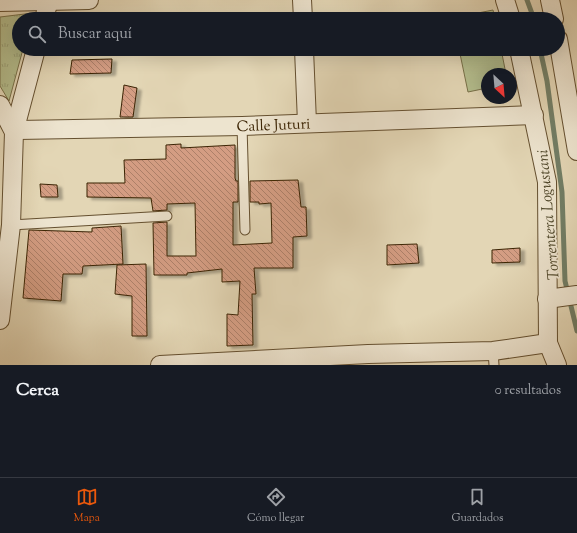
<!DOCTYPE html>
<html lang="es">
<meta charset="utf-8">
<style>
:root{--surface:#171b24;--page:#242831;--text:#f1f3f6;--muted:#9ea1a6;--line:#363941;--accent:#ea580c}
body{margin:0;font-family:"Sorts Mill Goudy",serif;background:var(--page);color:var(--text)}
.compass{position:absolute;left:481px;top:68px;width:36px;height:36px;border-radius:50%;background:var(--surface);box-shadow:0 4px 16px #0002;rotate:154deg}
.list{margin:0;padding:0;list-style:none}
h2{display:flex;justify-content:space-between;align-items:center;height:52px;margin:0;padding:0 16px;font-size:17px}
h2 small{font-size:13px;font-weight:400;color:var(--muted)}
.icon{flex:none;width:22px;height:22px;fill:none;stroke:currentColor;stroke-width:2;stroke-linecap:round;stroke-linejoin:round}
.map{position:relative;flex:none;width:577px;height:365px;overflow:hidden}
.search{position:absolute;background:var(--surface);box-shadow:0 4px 16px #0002;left:12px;right:12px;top:12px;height:44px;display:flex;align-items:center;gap:10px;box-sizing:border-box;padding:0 14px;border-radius:22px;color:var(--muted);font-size:15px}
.sheet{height:112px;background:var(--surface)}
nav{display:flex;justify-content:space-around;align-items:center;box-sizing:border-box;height:56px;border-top:1px solid var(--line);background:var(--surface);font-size:11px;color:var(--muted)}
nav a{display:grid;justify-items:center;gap:2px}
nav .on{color:var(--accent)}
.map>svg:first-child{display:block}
</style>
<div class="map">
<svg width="577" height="365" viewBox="0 0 577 365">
<defs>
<pattern id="grass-tufts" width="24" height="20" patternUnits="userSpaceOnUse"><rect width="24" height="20" fill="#b4bd8d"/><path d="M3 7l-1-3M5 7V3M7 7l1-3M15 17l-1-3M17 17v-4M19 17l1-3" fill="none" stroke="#9ca278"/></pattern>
<pattern id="building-back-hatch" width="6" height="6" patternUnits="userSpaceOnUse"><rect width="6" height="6" fill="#d49d83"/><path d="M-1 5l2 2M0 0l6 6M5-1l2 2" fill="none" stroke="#ad8069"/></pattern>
<filter id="shadow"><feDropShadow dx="4.5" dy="2.5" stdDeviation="1" flood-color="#0004"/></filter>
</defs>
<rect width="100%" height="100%" fill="#e3d6b5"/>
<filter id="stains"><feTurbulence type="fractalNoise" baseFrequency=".005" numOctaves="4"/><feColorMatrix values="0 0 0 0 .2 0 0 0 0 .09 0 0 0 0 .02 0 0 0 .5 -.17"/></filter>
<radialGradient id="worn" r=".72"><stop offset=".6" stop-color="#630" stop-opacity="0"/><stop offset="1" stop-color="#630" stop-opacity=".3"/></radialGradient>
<path fill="url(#grass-tufts)" stroke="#787048" d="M33,13l-2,6h-12v30h4l-14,52 -9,-15v-69z"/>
<g fill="#b4bd8d" stroke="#787048">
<path d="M493,10l2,9h-42v-1z"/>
<path d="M459,49h42l5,25h-19v14l-19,4z"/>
</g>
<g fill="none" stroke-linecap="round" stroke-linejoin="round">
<g stroke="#727e66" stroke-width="5">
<path d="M527,0l7,19"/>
<path d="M540,49l7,32 15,111 3,89 12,50"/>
</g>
</g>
<g fill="url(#building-back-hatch)" stroke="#3b2404" filter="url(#shadow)">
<path d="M112,59l-1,14 -41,1 2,-14z"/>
<path d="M124,85l13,3 -4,29h-13z"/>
<path d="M181,144v4l54,-3v33l1,3h2v21h-5v43l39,-2 -1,-40 -12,1v-2h-9v-21l48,-1 3,27h5l1,29 -14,1v31h-39l2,26h-4l1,51 -26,1v-32l11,1 2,-34 -18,1v-13l-35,4v2h-33l-1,-52 14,-1v34h29l-1,-53 -28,1v6l-14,1 -2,-13 -64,-1v-14h38l-1,-23 42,-1v-14z"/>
<path d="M40,184l17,1 1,12h-17z"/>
<path d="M121,226l2,38 -40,2 -1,8h-19l-2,27 -38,-3 6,-68 63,2v-4z"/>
<path d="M417,244l2,19 -32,2v-20z"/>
<path d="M520,248v14l-28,1v-13z"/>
<path d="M146,264l1,72h-15v-40l-17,-2 2,-29z"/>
</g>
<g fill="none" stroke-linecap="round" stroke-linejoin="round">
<defs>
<g id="lane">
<path d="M242,126l3,104"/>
<path d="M11,225l156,-9"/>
<path d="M493,351l1,14"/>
</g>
<g id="street">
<path d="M302,0l1,19"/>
<path d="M505,0l6,19"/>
<path d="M550,0l4,19"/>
<path d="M0,2l89,-2"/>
<path d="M44,19l5,-19"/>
<path d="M558,39l19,112"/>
<path d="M304,49l3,74"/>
<path d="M519,49l28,133 1,161 9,22"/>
<path d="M0,105l14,27 -3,93 -11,95"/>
<path id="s1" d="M14,132l4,-2 224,-4 292,-11"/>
<path d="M14,132l22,-83"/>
<path d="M547,299l30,-4"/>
<path d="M160,365l208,-11 125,-3 55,-8"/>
</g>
</defs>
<use href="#lane" stroke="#655030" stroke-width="11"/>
<use href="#street" stroke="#655030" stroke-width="20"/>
<use href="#lane" stroke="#ede4cf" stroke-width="9"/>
<use href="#street" stroke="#ede4cf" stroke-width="18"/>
</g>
<g text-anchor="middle" stroke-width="3.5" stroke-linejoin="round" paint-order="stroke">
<g font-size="15" fill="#3b2404" stroke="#ede4cf">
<text dy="5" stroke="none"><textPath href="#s1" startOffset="260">Calle Juturi</textPath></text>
</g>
<g font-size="16" font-style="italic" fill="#524a2d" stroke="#ede4cf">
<text transform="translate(547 215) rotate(-95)" y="6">Torrentera Logustani</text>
</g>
</g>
<rect width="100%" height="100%" filter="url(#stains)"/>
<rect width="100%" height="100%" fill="url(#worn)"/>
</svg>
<svg class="compass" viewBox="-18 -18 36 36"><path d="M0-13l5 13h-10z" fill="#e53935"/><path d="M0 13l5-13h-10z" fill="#9ea1a6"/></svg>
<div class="search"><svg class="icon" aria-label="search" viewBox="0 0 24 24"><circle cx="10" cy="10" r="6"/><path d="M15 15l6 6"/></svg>Buscar aquí</div>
</div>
<section class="sheet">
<h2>Cerca<small>0 resultados</small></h2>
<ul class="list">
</ul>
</section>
<nav>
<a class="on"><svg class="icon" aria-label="map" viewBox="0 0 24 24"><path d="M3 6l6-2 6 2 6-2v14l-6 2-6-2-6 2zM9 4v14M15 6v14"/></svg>Mapa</a>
<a><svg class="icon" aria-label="directions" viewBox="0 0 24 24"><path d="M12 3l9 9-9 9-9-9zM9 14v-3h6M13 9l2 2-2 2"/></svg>Cómo llegar</a>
<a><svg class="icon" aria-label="saved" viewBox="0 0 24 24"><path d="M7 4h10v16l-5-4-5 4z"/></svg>Guardados</a>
</nav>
